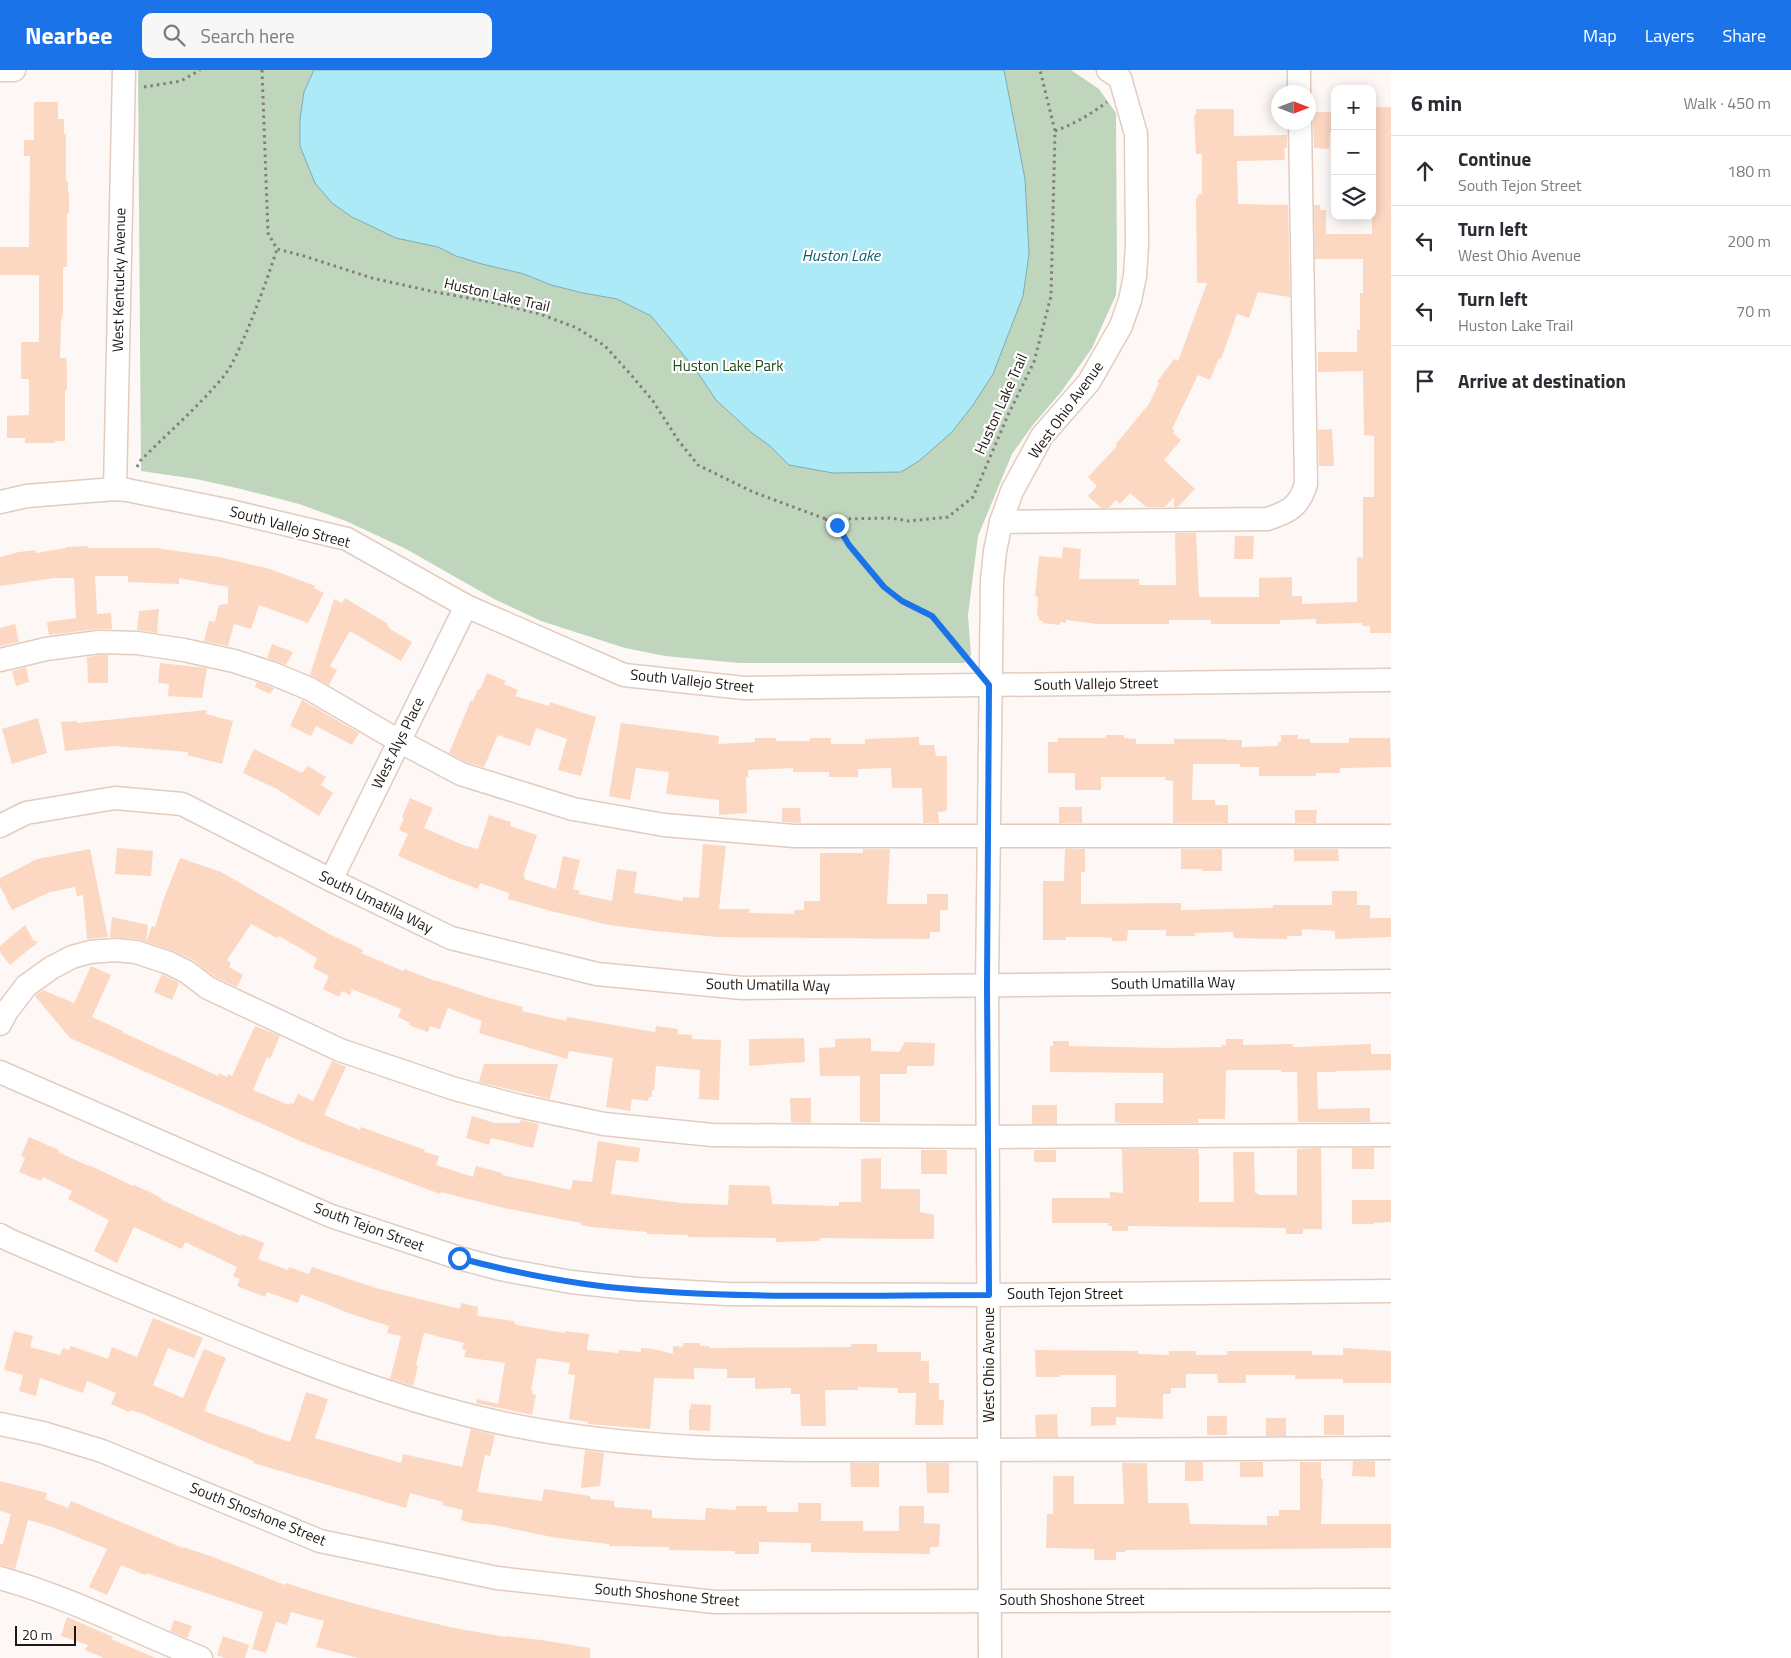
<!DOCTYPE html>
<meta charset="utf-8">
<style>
:root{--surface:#fff;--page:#f7f7f7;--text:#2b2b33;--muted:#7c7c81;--line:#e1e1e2;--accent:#1a73e8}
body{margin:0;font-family:"Titillium Web",sans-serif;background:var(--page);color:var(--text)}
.controls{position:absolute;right:15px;top:15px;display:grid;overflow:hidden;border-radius:10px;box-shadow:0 2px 12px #0003}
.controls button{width:45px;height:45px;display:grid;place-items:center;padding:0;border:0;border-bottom:1px solid var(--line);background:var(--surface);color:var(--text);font:25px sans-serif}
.compass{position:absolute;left:1271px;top:15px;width:45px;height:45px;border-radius:50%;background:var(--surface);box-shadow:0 2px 12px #0003;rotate:90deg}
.scale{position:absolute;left:15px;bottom:12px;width:61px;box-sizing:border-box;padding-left:5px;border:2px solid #1f1813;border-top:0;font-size:14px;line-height:18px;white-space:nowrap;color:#1f1813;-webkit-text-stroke:4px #fff;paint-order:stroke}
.stop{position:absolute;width:15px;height:15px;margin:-11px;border:4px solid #1a73e8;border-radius:50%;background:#fff}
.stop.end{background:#1a73e8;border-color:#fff;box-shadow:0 1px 5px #0008}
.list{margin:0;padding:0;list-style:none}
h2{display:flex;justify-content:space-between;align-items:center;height:65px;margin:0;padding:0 20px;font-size:21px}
h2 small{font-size:16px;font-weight:400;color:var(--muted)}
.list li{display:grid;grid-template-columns:32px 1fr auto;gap:15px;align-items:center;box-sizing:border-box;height:70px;padding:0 20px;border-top:1px solid var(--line)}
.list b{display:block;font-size:19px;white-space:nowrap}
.list p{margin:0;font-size:16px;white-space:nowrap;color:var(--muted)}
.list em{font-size:16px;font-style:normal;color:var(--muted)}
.icon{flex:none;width:28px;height:28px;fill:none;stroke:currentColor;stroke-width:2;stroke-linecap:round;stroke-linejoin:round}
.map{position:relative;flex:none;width:1391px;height:1588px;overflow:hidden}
header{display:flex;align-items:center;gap:30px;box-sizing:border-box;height:70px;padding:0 25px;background:var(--accent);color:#fff}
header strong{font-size:24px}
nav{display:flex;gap:28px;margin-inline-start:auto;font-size:18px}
.search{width:350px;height:45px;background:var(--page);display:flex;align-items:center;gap:12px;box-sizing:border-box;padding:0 18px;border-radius:10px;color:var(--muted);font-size:19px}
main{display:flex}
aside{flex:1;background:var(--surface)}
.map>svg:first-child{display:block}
</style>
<header>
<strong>Nearbee</strong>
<div class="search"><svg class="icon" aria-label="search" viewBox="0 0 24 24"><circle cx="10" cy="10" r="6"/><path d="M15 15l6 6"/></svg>Search here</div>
<nav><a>Map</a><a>Layers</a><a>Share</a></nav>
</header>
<main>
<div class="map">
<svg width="1391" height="1588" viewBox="0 0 1391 1588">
<rect width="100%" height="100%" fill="#fdf8f5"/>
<path fill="#bfd5bc" d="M138,0h933l28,19 17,24 1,159 -1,23 -24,53 -31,44 -29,34 -20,28 -34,82 -10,79 3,40 -7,8h-225l-74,-7 -40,-8 -84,-27 -47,-22 -88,-50 -60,-28 -47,-17 -58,-15 -45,-10 -55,-8z"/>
<path fill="#adeaf7" stroke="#82abb3" d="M314,0h690l21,109 4,75 -6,42 -30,78 -20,31 -21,27 -33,29 -18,11 -68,1 -44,-8 -19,-19 -18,-13 -36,-33 -20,-30 -45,-54 -34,-17 -34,-6 -32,-8 -27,-11 -42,-10 -26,-8 -18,-9 -42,-9 -44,-21 -20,-14 -17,-20 -15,-37v-27l4,-27z"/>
<g fill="#fcd7c1">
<path d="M34,32h24v17h6v15h2v47h2v12h1v20h-2v54h-4v45l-2,9 -1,37h6l1,13v19h-2v51h-10v2h-30v-5h-18v-22l22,-1v-36h-8v-37h18v-67h-39v-28h29l1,-91h-6v-16h10z"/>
<path d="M1372,37h19v526h-21v-7h-8v-3l-46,1v-5l-36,1v4h-69v-4h-42v4h-72l-31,-4v3l-6,-1v3l-17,-2v-2l-4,-1v-3l-2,-1 1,-19 -3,-1 4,-40 23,2 1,-11 18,2 -2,30h60v6h37l-1,-52h21l3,64h60v-19l33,-1v19h10v8l55,-2v-45l6,1v-61h11v-61l-10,-1 -1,-64 -45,1v-20h39v-22h3v-37h3v-34h-48l-1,-54h6v5h6v24h46z"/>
<path d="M1196,39h38v27l53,-1v13h-3l1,12 -48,1 1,43 50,1 2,92 -32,-5 -9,26 -12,-4 -16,45 -2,-1 -9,22 -12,-5 -26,54 3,2 -2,2 8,7 -17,20 31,29 -17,18h-4v-10l-9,10h-19l-16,-14 -10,11 -4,-4 -7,8h-8l-13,-12 9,-10 -9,-9 29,-31 -1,-2 33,-40 10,-21 -2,-1 17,-23 4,2 29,-78h-10l-1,-85h2l-1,-3 5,-1v-40h-6l-2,-39h2z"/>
<path d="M1311,42h22v20h-3l-1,17 -15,-1 -1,-26z"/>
<path d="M1332,359l2,37h-15l-1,-36z"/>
<path d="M1235,466h19l-1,23h-19z"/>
<path d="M88,476v2h68l63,9 51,12 45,17 -1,2 10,5 -16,30 -49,-18 -8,24 -17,-5 -6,22 -24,-5 5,-20 6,1 4,-17 9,-1v-17l-49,-9v6l-51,-2v-6h-33l2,38 14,-1 1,16h-15l-48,6 -2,-13 29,-4 -2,-40h-20l-54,8v-29l19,-5 16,-2 1,3 30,-5v-1z"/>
<path d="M345,528l43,26 -1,1 3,4 22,13 -11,19 -51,-30 -20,35 7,4 -8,15 -19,-10 24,-76 8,4z"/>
<path d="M159,539l-2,24 -20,-3 2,-19z"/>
<path d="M15,554l4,18 -19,4v-18z"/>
<path d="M272,574l21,8 -7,13 -19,-7z"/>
<path d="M100,585h8v28h-20l-1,-26z"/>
<path d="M160,593l47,5 -5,30 -34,-2 1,-12 -11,-1z"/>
<path d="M26,597l3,15 -13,4 -4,-15z"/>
<path d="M487,603l19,8 -2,3 14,6 -3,6 34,10 1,-4 46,15 -15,59 -23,-6 9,-31 -31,-11 -6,18 -32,-11 -14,32 -18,-5 -17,-9 22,-53 2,1 5,-12 2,1z"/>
<path d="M257,612l17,6 -4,6 -15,-7z"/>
<path d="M302,630l57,33 -7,12 -36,-19 -5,10 -21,-10z"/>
<path d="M207,640l-1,4 27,7 -11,43 -35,-9 1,-3 -75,-6 -48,5 -4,-29 16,-1v2z"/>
<path d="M38,648l9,35 -35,11 -10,-35z"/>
<path d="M621,653l98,13 -1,8 37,-2v-4h21v3h34v-3h21v6h34v-5l54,-2v8h15l2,11h11v55l-9,1 1,11h-16l-1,-35h-30l-1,-20 -33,1v8h-29v-5h-36v-4l-45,2v7h-2l1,36 -28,2v-15l-53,-6 3,-22 -33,-4 -6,32 -21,-4z"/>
<path d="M1106,665h18v3l12,1v5h38v-5h52v1h16v7l36,-1v-4h3v-7h17v4h12v4h39v-5h41l1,29 -51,1v5h-24v3h-57v-9h-19v-3h-47l-1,36h23v5h13v18h-55v-42l-8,-1v-3h-64v13h-26v-17h-27v-31h10v-4h48z"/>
<path d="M254,679l48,24 6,-7 18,11 -5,8 12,8 -14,23 -42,-27 -34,-16z"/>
<path d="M410,728l23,10 -9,20 39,17 15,4 11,-34 22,7 -1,4 27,9 -14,41h2l-1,3 32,10 7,-33 17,4 -7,29 7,2 -1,3 33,7 5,-32 20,3 -3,21 49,8v-4l16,1 4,-54 23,2 -7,63h31l-1,4 45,1v-4h10v-9h16v-48h43v-4h27l-3,55h40v-10h21v16h-8v22h-10v7l-213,-2 -61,-6 -47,-6 -58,-14 -43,-12 1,-6 -29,-10 -2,6 -27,-10 -53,-23 10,-22 -9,-4 5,-12 -2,-1z"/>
<rect x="1059" y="737" width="23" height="16"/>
<path d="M782,738h18l1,15 -19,-1z"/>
<path d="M1295,740h22l-1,13h-21z"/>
<path d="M117,778l36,3 -2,25 -36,-2z"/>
<path d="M90,779l18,88 -21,2 -4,-44 -6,1 -2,-9 -25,5 -38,18 -12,-24v-8l37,-19z"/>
<path d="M1065,779h20v23h-4v32l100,-1v7l92,-2v-3h59v-14h25v14h13v13h21v19l-56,2v-8l-33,-2v7h-15v3l-53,-1 -1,-6 -38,1v3h-29v-6h-38l-1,11h-15v-3l-13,-1h-33v3h-23v-59h21z"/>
<path d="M1181,779h41v22h-20v-2h-21z"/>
<path d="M1294,779h44l1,12h-45z"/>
<path d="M180,788l41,14 108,62 34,16 -2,3 42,18 2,-2 30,12v-1l54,18 34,9 -1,4 44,10 1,-4 88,15 1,-6 22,3 -1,5 15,1v4l29,1 -2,60 -20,-1 1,-29 -44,-4 -2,24h-2v7h-3l-1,4 -16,-2 -2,12 -24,-4 7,-49 -44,-7 -2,8 -88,-26 3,-12 -34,-13 -8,21 -10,-3 -2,6 -19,-7 1,-2 -12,-6 3,-8 -49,-20 -2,6 -8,-4 -3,6 -16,-8 6,-13 -16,-8 4,-10 -38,-22 -2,2 -26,-14 -24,36 4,3 -2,4 14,8 -6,12 -22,-10 -22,-17 -20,-9 -27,-9 6,-16 3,1 9,-29z"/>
<path d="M112,847l36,8 -2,17 -9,-3 -27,-2z"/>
<path d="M25,855l8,15 5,2 -3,2 1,2h-3l-23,19 -10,-13v-6z"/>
<path d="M91,896l20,9 -19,42 31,14 -1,1 96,44 1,-3 8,4 1,-3 4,2 23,-50 25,10 -10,23 -3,-2 -14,33 36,15 1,-2 3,1 5,-10 15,7 19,-40 14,6 -22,48 36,15 1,-3 64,23 -1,2 15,4 -3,9 37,12 3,-11 26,7v2l69,15 2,-10 19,2 6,-41 42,7 -2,14 -22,-2 -5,34 71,9 46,2 1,-20 41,1 2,18 67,2v-4h22v-43l20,-1v31h39v23l14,3v23l-1,1h-21l-92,-1 -1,3 -43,1v-4l-88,-1v-2l-41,-1v-2l-56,-5 -10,-2v-2l-77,-15 -63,-16 -1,2 -133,-50 -237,-106 -35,-42 8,-6 31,13z"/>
<path d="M162,904l17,9 -7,17 -18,-8z"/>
<path d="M804,968l1,24 -56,4v-27z"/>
<path d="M871,968v13l28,1 6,-10 30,1 -1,23h-27v8h-27v48h-20v-46h-40l-1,-28 16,-1v-8z"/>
<path d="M1226,969h17v6l50,-1v3h7l71,-3v10h20v16l-55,1 -1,1h-18l1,37 52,-1v14h-72l-1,-50h-16v-2h-55l-1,49h-27v4h-76l-7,-1v-19h48v-30l-113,-1v-26h3v-5h16v5l97,2 56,-1v-2h4z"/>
<path d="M484,994h74l-8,35 -71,-17z"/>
<path d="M790,1028h21v25l-20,-1z"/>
<rect x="1032" y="1035" width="25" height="19"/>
<path d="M472,1046l23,7h25l1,-3 18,4 -6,24 -42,-10 -2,7 -23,-7z"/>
<path d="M29,1067l30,13 -1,2 31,14v-1l44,21 1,-1 20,9 8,5v1l48,22 31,14v-2l23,9 -6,16 30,11 1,-3 20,7 3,-7 64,21 47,12 37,9 1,-6 17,4 -1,9 37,5v2l3,2 48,8v-2l24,3 -2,16 31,3 1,-3 22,2v-4l12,1 20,5v-8l10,1v-4h17v3h10l-1,2 142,-1v-3h26v8h44v9h8v22h10v17h5l-1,25h-28l1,-32h-18v-5l-40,-1v3h-33l1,36h-25l-1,-32h-9v-6l-36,1v-11h-28v-9l-33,-1v11l-40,-1 -4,51 -62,-5v-2l-19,-3 6,-44 -7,-1 2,-11 -33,-5 -6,32 2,1 -1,3 4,1 -4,20 -56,-12 1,-4 21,5 7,-41 -41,-6 2,-7 -4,-1 2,-6 -40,-10 -8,32 2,1 -5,20 -23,-7 11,-43 -14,-3 2,-7 -38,-12 -50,-20 -3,9 -31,-11 -2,5 -28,-11 3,-7 -7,-3 4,-9 -52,-25 -3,7 -48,-22 -17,36 -23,-12 15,-31 -41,-21 4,-8 -29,-14 -2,4 -22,-9 6,-14 -4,-2z"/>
<path d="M1321,1078l1,81h-19v5h-17v-5l-3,-1 -155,-2v5h-16v-5h-4l1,-3h-57v-25h58v-6l13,1 -1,-44h76v5h1v48h35l-1,-50h21l1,41h3v2h39v-46z"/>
<rect x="1352" y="1078" width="22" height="21"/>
<rect x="921" y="1080" width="26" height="24"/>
<rect x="1034" y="1080" width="22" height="12"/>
<path d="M1352,1130h39v22l-17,1v1h-22z"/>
<path d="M153,1248l50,20 -9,20 -26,-10 -15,37 30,13 21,-49 22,9 -22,53 53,19v1l33,11 16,-50 22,7 -13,39 86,25 2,-9 59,13 9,-38 24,6 -5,21 -5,-1 -8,37 65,9 2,-12 46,7v3l24,2v6l38,3v8l53,2 1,-12 30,2v-4h31v6h31v-9h23v18h42v10h36v-25h25v17l16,1 -1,23h-9v7l-119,-2v-9l-52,-1v12h-24v-3l-66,-1v-3l-60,-1v-2l-52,-6 -63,-13 -24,-2 -9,-3 2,-10 -21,-5 1,-3 -33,-9 -4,15 -153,-45 1,-2 -44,-17 -69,-31 -11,-3 -1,2 -18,-8 5,-11 -29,-12 -4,12 -43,-15 -4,18 -17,-5 4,-16 -19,-5 10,-39 19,5 -3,11 30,8 3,-7 6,2 2,-4 37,13 4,-12 25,10z"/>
<path d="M1343,1278l48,3v32h-48v-4h-48v-4h-49v8h-28l-1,-9h-31v14h-15v6h-8v25l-47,-2v-42h-56v2h-24l-1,-27 103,1v3l31,1v-4h27v4h31v-4h85v4h31z"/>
<path d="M691,1334l20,1 -1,26 -21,-1v-21h2z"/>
<path d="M1091,1337h25v18l-25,1z"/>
<path d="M1057,1344l1,23h-22l-1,-22z"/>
<rect x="1324" y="1345" width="20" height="20"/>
<rect x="1207" y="1346" width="20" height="19"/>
<rect x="1266" y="1348" width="20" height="18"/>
<path d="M585,1380l19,3 -4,33 -19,2z"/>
<path d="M1353,1391h22v16l-23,-1z"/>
<rect x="1185" y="1392" width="18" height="19"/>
<rect x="1240" y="1392" width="23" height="15"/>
<path d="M1300,1392h21v17h2l-2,45h70v24l-266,2v2h-9v8h-22v-11l-48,-1 1,-34h6v-38h21v28h50l-2,-41h25l1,40h40l2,21 77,1v-9h12v-6h21z"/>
<path d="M850,1393h29v24h-28z"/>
<path d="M926,1393h23v30h-22z"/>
<path d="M0,1411l47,12 -2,6 23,9 3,-7 112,47v-1l30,10 72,28 1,-2 34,11 62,17 72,17 52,9v-1l35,4 49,8v10h-232l-42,-11 8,-26 -33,-9 -4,13 -11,-3 -10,31 -14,-4 11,-37 -117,-39 -1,2 -24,-10 -14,30 -18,-8 18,-38 -55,-22 -24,-7 -13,49 -15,-4v-21h3l8,-30 -11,-3z"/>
<path d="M67,1547l46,20 -2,2 45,19h-52l-19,-8 3,-5 -27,-9z"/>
<path d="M174,1550l18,6 -5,12 -17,-7z"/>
<path d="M223,1566l26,9 -4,13h-20l-8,-3z"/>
</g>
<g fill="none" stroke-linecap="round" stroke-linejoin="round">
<defs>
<g id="minor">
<path d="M0,0h14"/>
<path d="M1299,0v22"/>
<path d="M115,419l9,-419"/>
<path d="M0,432l27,-6 88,-7 12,1 99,20 121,29 119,67 158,69 120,13 647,-8"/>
<path d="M1001,452l266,-3c22,-7 32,-12 39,-35l-6,-362"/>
<path d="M0,590l46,-11 53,-7 38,1 47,7 50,11 40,13 36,15 89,52 62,33 112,35 91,16 130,11h597"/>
<path d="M0,756l26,-13 89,-15 67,6 149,76 120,58 146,36 145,14 649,-7"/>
<path d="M331,810l135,-274"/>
<path d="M0,954l7,-13 19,-25 25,-18 21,-11 18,-5 25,-2 21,2 33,11 18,9 21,16 132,62 115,39 64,17 85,18 108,11 276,2 403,-2"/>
<path d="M0,1002l331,144 128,42 41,11 71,13 66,7 90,5 262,1 402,-4"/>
<path d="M0,1165l9,5c61,26 122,52 184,77 100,42 202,83 309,106 138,30 279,27 419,27 157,0 313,-1 470,-2"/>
<path d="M0,1354l43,9 59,18 218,90 177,37 218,24 676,-2"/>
<path d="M0,1508c69,19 134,53 201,80"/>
<path d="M990,1588l-3,-673 5,-405 3,-29 6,-29 11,-31 30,-55 47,-54 32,-56 9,-26 5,-24 2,-31 -1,-111 -16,-56 -12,-8"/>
</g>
</defs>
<use href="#minor" stroke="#e2ccbf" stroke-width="25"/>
<g stroke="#847e7a" stroke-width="3" stroke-dasharray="2.5 4" stroke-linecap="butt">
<path d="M262,0l6,163 9,16 27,7 68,22 63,14 56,10 49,12 37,14 28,18 27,30 21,25 25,39 20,25 55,27 70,26 15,1 53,-1 18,3 39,-4 25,-20 35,-82 26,-53 17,-66 4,-165 -15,-61"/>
<path d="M144,17l37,-6 19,-11"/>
<path d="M1055,61c19,-7 36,-17 52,-29"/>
<path d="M137,397l4,-7c28,-28 58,-54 83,-84 10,-13 16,-30 23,-45 11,-27 21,-54 30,-82"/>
<path d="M825,449l12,6 12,20 35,42 18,14 30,15 38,45"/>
</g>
<use href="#minor" stroke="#fff" stroke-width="22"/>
</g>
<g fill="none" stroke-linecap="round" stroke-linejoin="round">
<path stroke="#1a73e8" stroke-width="6" d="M459,1188c49,13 98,23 149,29 125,13 255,8 381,8l-2,-310 2,-300 -57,-69 -30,-15 -18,-14 -35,-42 -12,-20"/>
</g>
<g text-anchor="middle" stroke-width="4.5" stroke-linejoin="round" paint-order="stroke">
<g font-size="15" fill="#1f1813" stroke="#fff">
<text transform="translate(119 210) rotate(-89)" y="5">West Kentucky Avenue</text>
<text transform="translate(497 225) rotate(13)" y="5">Huston Lake Trail</text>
<text transform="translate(1001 334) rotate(-66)" y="5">Huston Lake Trail</text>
<text transform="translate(1066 340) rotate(-54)" y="5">West Ohio Avenue</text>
<text transform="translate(290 457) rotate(15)" y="5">South Vallejo Street</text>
<text transform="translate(692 611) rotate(6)" y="5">South Vallejo Street</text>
<text transform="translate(1096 614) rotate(-1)" y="5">South Vallejo Street</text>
<text transform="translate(398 673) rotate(-64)" y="5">West Alys Place</text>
<text transform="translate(376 832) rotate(26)" y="5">South Umatilla Way</text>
<text transform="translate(1173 913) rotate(-1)" y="5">South Umatilla Way</text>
<text transform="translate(768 915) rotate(1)" y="5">South Umatilla Way</text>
<text transform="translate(369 1157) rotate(20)" y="5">South Tejon Street</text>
<text x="1065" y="1229">South Tejon Street</text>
<text transform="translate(989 1295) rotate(-90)" y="5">West Ohio Avenue</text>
<text transform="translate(258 1444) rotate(22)" y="5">South Shoshone Street</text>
<text transform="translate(667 1525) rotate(5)" y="5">South Shoshone Street</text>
<text x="1072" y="1535">South Shoshone Street</text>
</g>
<g font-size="15" fill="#1d4c1a" stroke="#fff">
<text x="728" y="301">Huston Lake Park</text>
</g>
<g font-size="16" font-style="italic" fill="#0c606e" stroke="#fff">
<text x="841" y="191">Huston Lake</text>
</g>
</g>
</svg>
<div class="controls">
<button>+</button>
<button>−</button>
<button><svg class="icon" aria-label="layers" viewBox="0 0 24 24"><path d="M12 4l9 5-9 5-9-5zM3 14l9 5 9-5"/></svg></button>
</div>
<svg class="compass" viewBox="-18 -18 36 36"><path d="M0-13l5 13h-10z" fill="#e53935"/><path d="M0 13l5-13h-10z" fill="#7c7c81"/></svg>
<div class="scale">20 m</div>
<div class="stop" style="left:459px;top:1188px"></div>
<div class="stop end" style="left:837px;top:455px"></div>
</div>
<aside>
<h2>6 min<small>Walk · 450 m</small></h2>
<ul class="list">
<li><svg class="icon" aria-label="ahead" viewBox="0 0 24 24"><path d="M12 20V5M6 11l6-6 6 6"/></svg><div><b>Continue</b><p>South Tejon Street</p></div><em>180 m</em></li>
<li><svg class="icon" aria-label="left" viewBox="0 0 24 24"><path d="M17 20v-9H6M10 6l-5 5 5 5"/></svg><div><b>Turn left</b><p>West Ohio Avenue</p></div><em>200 m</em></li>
<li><svg class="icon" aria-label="left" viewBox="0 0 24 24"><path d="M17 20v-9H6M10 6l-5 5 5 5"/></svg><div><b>Turn left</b><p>Huston Lake Trail</p></div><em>70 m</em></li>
<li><svg class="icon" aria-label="arrive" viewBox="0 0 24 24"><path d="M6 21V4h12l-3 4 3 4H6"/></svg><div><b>Arrive at destination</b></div></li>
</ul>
</aside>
</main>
